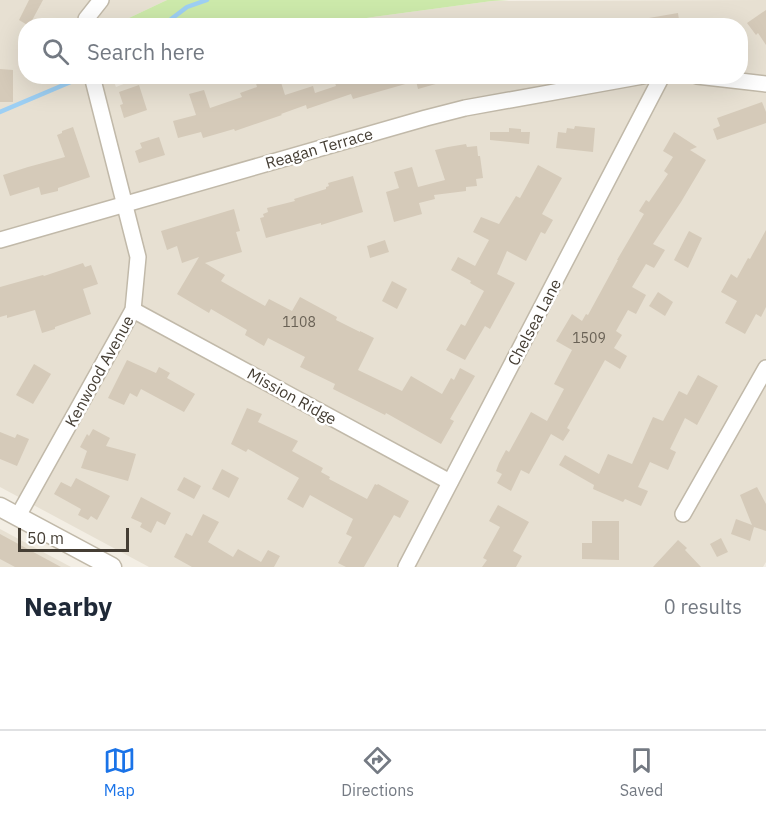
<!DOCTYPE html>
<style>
:root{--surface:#fff;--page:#f2f2f3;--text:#1f2937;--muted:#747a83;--line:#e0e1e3;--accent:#1a73e8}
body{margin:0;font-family:"IBM Plex Sans",sans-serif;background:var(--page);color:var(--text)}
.scale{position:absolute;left:18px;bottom:15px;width:111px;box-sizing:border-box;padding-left:6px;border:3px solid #453e34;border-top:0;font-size:16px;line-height:21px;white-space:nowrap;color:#453e34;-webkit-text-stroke:4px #fff;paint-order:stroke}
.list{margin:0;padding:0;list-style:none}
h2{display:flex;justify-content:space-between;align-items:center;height:78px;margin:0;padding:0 24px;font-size:26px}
h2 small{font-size:20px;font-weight:400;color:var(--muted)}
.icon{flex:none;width:33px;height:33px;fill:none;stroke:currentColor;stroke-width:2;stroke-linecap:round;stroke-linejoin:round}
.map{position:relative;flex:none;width:766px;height:567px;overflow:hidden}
.search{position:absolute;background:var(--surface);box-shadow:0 6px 24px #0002;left:18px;right:18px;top:18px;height:66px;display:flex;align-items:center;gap:15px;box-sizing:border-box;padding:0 21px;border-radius:24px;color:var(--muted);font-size:22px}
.sheet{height:162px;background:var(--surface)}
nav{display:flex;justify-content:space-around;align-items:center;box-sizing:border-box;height:84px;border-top:2px solid var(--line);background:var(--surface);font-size:16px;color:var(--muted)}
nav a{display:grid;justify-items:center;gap:3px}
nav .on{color:var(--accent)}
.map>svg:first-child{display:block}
</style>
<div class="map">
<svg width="766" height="567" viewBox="0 0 766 567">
<rect width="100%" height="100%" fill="#f3eee4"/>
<g fill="#e7e0d2">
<path d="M0,0h167l-53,25 -88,1v50l86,1 4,10 28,-11h596v-50l-417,-1 50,-8 119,-16 274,-1v562l-3,5h-614l-149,-80z"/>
<path d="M0,529l71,38h-71z"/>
</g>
<path fill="#cce9aa" d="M167,0h342l-17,1 -119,16 -50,8h-209z"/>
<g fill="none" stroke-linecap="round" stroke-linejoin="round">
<g stroke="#9dcff3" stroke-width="4.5">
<path d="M162,26l25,-19 20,-7"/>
<path d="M0,112l80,-34"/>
</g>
</g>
<g fill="#d5cab9">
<path d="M29,0h14l-14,26 -10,-6z"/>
<path d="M766,10v35l-8,-12 -2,2 -9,-12z"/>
<path d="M678,13l2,13h-36l-1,-7z"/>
<path d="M0,69l13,1v32h-13z"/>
<path d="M254,76h25l6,19 28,-9 2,7 21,-7 -3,-10h117v4l-32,9 -2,-8 -63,18 -2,-5 -44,15 -1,-4 -25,9 1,1 -47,16 -1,-2 -31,9 -2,-6 -23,6 -5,-17 23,-6 -7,-21 15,-4 6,18 32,-11 -2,-4 17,-6z"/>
<path d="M139,85l8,25 -23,8 -4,-13 3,-1 -4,-12z"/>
<path d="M762,102l4,10v11l-49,17 -4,-11 7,-3 -3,-8z"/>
<path d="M575,126l20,2 -2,24 -37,-4 2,-16 8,1 1,-5 7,1z"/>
<path d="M73,127l17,50 -32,11v3l-17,4 -2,-8 -29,9 -7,-21 25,-8 37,-10 -8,-22 5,-2v-2z"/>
<path d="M509,128l12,1v3h9l-1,12 -39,-4v-8h19z"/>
<path d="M674,132l23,15 -7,3 16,10 -25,42 -28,42 12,6 -11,18 -8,-4 -14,23 14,8 -10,19 -8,-4 -12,21 6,4 -8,13 13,8 -7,13 -15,-9 -38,68 3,2 -7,11 -12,-7 -22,40 -8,-4 -10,21 -14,-8 5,-9 -6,-3 3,-8 7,-13 3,2 22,-40 16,9 17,-32 -10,-5 18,-34 -16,-9 16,-27 10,7 4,-7 2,1 30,-55h-1l27,-46 -5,-3 7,-11 3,2 19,-28 -4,-3 9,-14 -10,-6z"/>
<path d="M159,137l6,18 -26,8 -4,-12 7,-3 -2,-5z"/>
<path d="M466,144l1,3 10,-1 1,10h2l3,22 -7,1 1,7 -11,1v4l-32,4 1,4 -16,4 3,11 -28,8 -8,-30 13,-4 -5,-16 18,-5 6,20 27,-7 -10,-30 13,-3z"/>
<path d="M538,165l24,13 -20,36 11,6 -8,14 -4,-2 -15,29 -19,-10 -10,23 18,9 -25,46 -5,-3 -20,34 -19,-10 15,-26 4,2 19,-35 -14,-8 1,-2 -20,-11 7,-13 17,9 14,-26 -16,-8 8,-15 18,7 17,-28 4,2z"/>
<path d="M353,176l10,36 -42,13v-2l-55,15 -6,-20 4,-1 -1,-3 5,-2 -1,-4 28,-7 -1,-2 32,-10v-2l3,-1 -1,-3z"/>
<path d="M234,209l6,22 -4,1 6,20 -37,11 20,12 -4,6 44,25 4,-7 23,12 8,-14 37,20 -1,3 24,12v-1l14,7 -16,32 44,21 9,-15 31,18 9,-16 3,2 6,-12 15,8 -25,43 4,2 -13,23 -55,-31 -1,2 -52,-26 2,-5 -35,-17 5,-10 -37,-19 -4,8 -19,-11 2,-5 -36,-21 -2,4 -32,-19 22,-37 -17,6 -5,-17 -10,4 -6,-19z"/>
<path d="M766,230v77l-5,10 -5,-3 -11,20 -20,-11 12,-22 -16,-9 10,-18 6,4 11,-20 2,1z"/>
<path d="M689,231l13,7 -14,30 -14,-8z"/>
<path d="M385,240l4,12 -19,6 -3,-12z"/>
<path d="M83,263l2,4 6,-2 7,19 -15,5 8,25 -36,13v2l-13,4 -7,-23 -28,8v-3l-7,2v-30l43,-12 1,1z"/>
<path d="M392,281l15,8 -10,20 -15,-8z"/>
<path d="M658,292l15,10 -8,14 -16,-10z"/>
<path d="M127,360l29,13 3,-6 11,6 -3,5 28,16 -11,18 -43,-23 -4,8 -7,-4 -6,12 -16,-7z"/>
<path d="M34,364l17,10 -18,30 -17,-9z"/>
<path d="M698,375l20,11 -21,39 -12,-7 -15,31 6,3 -8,18 -18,-8 -12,25 10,4 -7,15 -16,-7 -2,3 -30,-13 1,-4 -35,-20 6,-10 34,19 9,-20 24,10 21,-47 10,4 16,-30 8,4z"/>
<path d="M247,408l15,6 -4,8 40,19 -6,10 31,17 -2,4 9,5 -1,2 38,20 8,-15 2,1 1,-1 31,17 -9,17 -6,-3 -30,52h-18l-8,-4 14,-26 -6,-3 7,-15 -43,-24 -7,13 -16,-9 12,-21 -51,-29 -2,3 -15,-8z"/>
<path d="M93,429l17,9 -4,8 30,8 -8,27 -47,-13 6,-17 -7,-4 7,-13 2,2z"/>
<path d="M0,432l15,6 2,-4 12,5 -12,27 -17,-7z"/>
<path d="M222,469l17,9 -10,20 -17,-9z"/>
<path d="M184,477l17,9 -7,13 -17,-9z"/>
<path d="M76,478l34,18 -13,24 -6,-4 -3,4 -10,-5 3,-6 -27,-15 7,-12 10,5z"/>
<path d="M757,487l9,17v27l-12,-4 -4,14 -19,-7 5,-15 16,6 -12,-30z"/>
<path d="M141,497l30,16 -6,12 -8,-4 -6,12 -11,-6 2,-4 -11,-5z"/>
<path d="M498,505l31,17 -16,29 9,5 -6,11h-34l5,-7 -4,-2 17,-31 -11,-6z"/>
<path d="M203,514l16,8 -11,20 25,15 5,-8 23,13 7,-12 12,6 -6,11h-82l-18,-10 12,-24 6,3z"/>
<path d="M592,521h27v39l-37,-1v-16h10z"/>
<path d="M0,534l61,33h-46l-15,-8z"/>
<path d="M721,538l7,14 -11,5 -7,-13z"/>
<path d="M678,540l9,8 -2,2 16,17h-48z"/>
</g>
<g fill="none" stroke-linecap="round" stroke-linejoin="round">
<defs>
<g id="minor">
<path d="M86,26v-7l15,-19"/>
<path d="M697,76l69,8"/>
<path d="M0,240l426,-122 39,-10 178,-32"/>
<path d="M133,310l317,172"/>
<path d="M683,514l83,-146"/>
<path d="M18,516l115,-206 5,-53 -46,-181"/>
<path d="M406,567l256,-491"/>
</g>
<path id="tertiary" d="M0,507l112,60"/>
</defs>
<use href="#minor" stroke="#c1b9a9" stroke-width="18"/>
<use href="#tertiary" stroke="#c1b9a9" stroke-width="21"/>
<use href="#minor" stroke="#fff" stroke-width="15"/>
<use href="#tertiary" stroke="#fff" stroke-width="18"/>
</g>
<g text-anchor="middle" stroke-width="5" stroke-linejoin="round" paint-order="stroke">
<g font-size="14" fill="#696155">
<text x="299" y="327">1108</text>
<text x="589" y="343">1509</text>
</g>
<g font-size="16" fill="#453e34" stroke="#fff">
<text transform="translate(319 148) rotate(-16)" y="6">Reagan Terrace</text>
<text transform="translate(534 322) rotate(-62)" y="6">Chelsea Lane</text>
<text transform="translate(99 371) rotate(-61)" y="6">Kenwood Avenue</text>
<text transform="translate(292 396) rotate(29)" y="6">Mission Ridge</text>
</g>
</g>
</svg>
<div class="scale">50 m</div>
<div class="search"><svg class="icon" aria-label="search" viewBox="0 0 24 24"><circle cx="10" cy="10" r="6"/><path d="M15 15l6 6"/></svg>Search here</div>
</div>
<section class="sheet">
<h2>Nearby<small>0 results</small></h2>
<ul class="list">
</ul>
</section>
<nav>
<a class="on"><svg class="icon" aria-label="map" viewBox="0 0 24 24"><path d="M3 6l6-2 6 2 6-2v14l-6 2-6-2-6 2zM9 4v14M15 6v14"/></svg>Map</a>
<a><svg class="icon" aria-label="directions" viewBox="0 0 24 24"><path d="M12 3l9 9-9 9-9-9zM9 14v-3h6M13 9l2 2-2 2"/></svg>Directions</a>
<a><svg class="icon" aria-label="saved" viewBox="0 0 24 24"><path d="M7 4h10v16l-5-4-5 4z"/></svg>Saved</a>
</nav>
